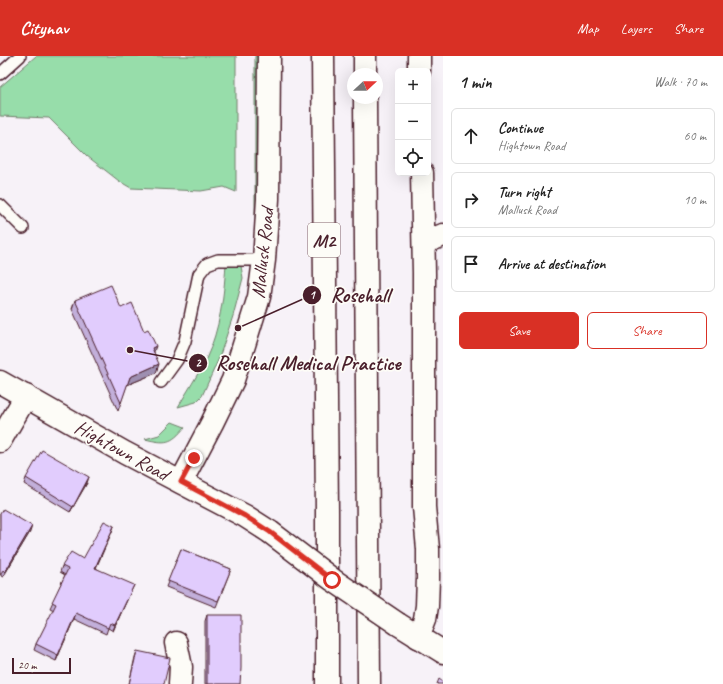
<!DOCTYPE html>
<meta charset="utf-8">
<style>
:root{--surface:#fff;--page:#f6f6f6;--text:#222;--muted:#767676;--line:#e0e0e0;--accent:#d93025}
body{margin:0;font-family:Caveat,sans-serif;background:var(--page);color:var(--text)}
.controls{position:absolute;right:12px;top:12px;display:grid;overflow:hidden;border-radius:6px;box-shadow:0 4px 16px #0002}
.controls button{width:36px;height:36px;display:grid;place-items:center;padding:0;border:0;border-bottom:1px solid var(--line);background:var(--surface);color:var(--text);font:20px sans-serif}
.compass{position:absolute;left:347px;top:12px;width:36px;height:36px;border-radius:50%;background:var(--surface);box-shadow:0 4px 16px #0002;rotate:68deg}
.scale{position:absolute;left:12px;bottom:10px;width:59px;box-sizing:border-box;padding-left:4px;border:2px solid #4a1f2b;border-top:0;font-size:11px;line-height:14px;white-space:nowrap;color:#4a1f2b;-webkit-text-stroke:3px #fdfcf7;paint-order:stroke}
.stop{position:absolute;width:12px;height:12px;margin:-9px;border:3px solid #d93025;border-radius:50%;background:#fff}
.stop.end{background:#d93025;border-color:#fff;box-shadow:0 1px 4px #0008}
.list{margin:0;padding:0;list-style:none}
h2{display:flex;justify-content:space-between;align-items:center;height:52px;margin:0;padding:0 16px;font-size:17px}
h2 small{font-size:13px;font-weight:400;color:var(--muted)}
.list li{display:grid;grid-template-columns:26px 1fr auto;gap:12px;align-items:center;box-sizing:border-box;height:56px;margin:0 8px 8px;padding:0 8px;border:1px solid var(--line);border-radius:6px}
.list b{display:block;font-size:15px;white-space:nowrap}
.list p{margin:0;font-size:13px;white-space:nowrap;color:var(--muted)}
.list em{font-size:13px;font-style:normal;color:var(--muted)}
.actions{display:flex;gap:8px;padding:12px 16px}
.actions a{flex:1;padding:9px 0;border:1px solid var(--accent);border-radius:6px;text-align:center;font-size:14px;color:var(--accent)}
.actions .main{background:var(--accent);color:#fff}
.icon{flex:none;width:22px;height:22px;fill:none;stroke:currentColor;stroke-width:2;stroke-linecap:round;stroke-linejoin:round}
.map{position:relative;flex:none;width:443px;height:628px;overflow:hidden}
header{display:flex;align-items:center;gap:24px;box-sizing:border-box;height:56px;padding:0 20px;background:var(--accent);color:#fff}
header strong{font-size:19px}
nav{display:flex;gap:22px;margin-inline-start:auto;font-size:14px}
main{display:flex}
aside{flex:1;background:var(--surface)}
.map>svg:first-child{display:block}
</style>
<header>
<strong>Citynav</strong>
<nav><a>Map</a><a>Layers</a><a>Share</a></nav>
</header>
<main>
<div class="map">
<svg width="443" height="628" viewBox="0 0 443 628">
<rect width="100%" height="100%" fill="#f7f2f8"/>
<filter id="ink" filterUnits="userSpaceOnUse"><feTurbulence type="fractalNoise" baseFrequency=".025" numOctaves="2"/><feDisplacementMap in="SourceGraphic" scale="8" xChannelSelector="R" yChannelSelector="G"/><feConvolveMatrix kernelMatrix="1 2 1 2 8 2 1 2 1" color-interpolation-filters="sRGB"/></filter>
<g filter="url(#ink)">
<g fill="#97ddaa" stroke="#707e6a">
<path d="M36,0h200v136l-12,-5 -23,4 -70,-3 -12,-7 -32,-25 -38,-38 -49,-2v-29z"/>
<path d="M255,0h3v147l-3,35z"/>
<path d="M226,207l15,3 2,12 -10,38 -14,42 -17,38 -6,6 -18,5c9,-15 19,-31 28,-48 14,-30 18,-63 20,-96z"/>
<path d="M172,366l13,5c-14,17 -19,17 -40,12l14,-4z"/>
</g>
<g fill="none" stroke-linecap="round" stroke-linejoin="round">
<defs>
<g id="lane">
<path d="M0,18l20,-18"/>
<path d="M0,149l23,23"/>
<path d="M161,326l16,-22 8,-19 14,-67 8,-10 11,-4h46"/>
</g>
<g id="street">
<path d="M419,0v15"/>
<path d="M424,187l19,-8"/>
<path d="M0,385l26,-45"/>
<path d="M418,581l7,-18 2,-13 1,-28v-29l-4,-42v-234l-2,-100"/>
<path d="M176,587l5,24 -1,17"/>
</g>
<g id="secondary">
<path d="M0,326l125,71 120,63 25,16"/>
<path d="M181,426l31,-59 21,-43 26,-83 5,-37 4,-61 1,-143"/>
<path d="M398,568l45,28"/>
</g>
<g id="highway">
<path d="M323,0l4,456v172"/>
<path d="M365,0v18"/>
<path d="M365,42l4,586"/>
</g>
</defs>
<use href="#lane" stroke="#4a1f2b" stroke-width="14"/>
<use href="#street" stroke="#4a1f2b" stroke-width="25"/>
<use href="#secondary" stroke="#4a1f2b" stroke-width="25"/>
<use href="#highway" stroke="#4a1f2b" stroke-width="25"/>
<use href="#lane" stroke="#fdfcf7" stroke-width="11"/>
<use href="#street" stroke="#fdfcf7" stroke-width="22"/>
<use href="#secondary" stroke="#fdfcf7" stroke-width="22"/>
<use href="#highway" stroke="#fdfcf7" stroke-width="22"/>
<defs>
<path id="secondary-bridge" d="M270,476l63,48 65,44"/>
</defs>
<use href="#secondary-bridge" stroke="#4a1f2b" stroke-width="25" stroke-linecap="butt"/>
<use href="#secondary-bridge" stroke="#fdfcf7" stroke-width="22"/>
</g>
<g fill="#c2afda" stroke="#4a1f2b">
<path d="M75,244l69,31 10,21 2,21 -29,12 -9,26 -46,-102z"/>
<path d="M26,422l61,5 -17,29 -46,-28z"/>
<path d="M0,458l30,18 -27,45 -2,-1z"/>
<path d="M114,470l-18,42 35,23 -18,40 -5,-3 -2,6 -32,-15 -18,42 -22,-11 2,-6 18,-34 -4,-2 15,-33 -5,-3 2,-6 21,-7z"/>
<path d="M181,493l50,20 -15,38 -50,-20z"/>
<path d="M207,559l33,69h-35v-63z"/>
<path d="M137,595l27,33h-35l6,-27z"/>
</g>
<g fill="#9e8fb1" stroke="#4a1f2b">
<path d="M156,290l-3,8 -1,-6z"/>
<path d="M159,308l-3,9 -29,12 3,-8z"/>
<path d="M89,421l-2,6 -17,29 3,-5z"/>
<path d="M32,470l-2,6 -27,45 2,-5z"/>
<path d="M114,470l-2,6 -19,42 2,-6z"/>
<path d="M134,529l-3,6 -18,40 2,-6z"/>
<path d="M76,557l-2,6 -18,42 2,-6z"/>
</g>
<g fill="#e1ccfd" stroke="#4a1f2b">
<path d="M111,229l10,23 11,-5 12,28 4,-2 8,17 -4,2 7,16 -29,13 -9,26 -46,-103z"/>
<path d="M42,394l47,27 -16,30 -47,-29z"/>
<path d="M3,453l29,17 -27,46 -2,-2 -3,5v-61z"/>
<path d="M104,465l10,5 -19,42 39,17 -19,40 -5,-2 -2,5 -32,-15 -18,42 -22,-11 20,-40 -4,-2 16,-33 -6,-3 9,-14 12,7z"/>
<path d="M181,493l50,20 -13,32 -50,-20z"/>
<path d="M207,559h34v53l-1,16h-33z"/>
<path d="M137,595l33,7 -6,26h-35z"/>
<path d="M439,623l4,3v2h-6z"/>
</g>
</g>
<g fill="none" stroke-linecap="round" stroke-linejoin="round" filter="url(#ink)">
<path stroke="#d93025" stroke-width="5" d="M194,402l-13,24 64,34 25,16 62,48"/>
</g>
<g text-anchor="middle" stroke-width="3.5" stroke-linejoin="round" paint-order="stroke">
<rect fill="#fdfcf7" stroke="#806168" stroke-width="1" x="308" y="167" width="32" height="34" rx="3"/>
<g font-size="19" font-weight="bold" fill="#4a1f2b">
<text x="324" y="191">M2</text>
</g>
<g font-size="20" fill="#4a1f2b" stroke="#fdfcf7">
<text transform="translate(262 197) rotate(-84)" y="7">Mallusk Road</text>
<text transform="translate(122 394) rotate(29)" y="7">Hightown Road</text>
</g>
</g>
<path fill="none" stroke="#4a1f2b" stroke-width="1.5" d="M238 272L312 239M130 294L198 307"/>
<g fill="#4a1f2b" stroke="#fdfcf7" stroke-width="1.5">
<circle cx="238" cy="272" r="4"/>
<circle cx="130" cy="294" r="4"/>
<circle cx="312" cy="239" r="10"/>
<circle cx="198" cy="307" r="10"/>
</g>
<g font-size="12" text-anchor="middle" font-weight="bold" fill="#fff">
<text x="312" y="243">1</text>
<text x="198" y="311">2</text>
</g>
<g font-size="21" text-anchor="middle" font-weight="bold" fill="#4a1f2b" stroke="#fdfcf7" stroke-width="3.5" stroke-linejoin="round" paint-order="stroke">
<text x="360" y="246">Rosehall</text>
<text x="308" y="314">Rosehall Medical Practice</text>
</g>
</svg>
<div class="controls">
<button>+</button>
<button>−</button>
<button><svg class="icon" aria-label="locate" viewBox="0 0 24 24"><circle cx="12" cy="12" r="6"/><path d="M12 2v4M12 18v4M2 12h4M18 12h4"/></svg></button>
</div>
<svg class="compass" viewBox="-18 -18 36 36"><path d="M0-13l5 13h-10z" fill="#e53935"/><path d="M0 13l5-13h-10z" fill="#767676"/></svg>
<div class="scale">20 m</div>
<div class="stop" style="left:332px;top:524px"></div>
<div class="stop end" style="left:194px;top:402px"></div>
</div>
<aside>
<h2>1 min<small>Walk · 70 m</small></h2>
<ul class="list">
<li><svg class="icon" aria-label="ahead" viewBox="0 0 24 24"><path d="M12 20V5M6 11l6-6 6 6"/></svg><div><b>Continue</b><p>Hightown Road</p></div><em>60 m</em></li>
<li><svg class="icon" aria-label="right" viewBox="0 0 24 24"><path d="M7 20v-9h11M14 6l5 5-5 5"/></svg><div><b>Turn right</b><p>Mallusk Road</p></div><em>10 m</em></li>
<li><svg class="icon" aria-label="arrive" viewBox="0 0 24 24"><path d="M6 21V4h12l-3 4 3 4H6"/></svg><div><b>Arrive at destination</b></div></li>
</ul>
<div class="actions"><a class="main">Save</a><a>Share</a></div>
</aside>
</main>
